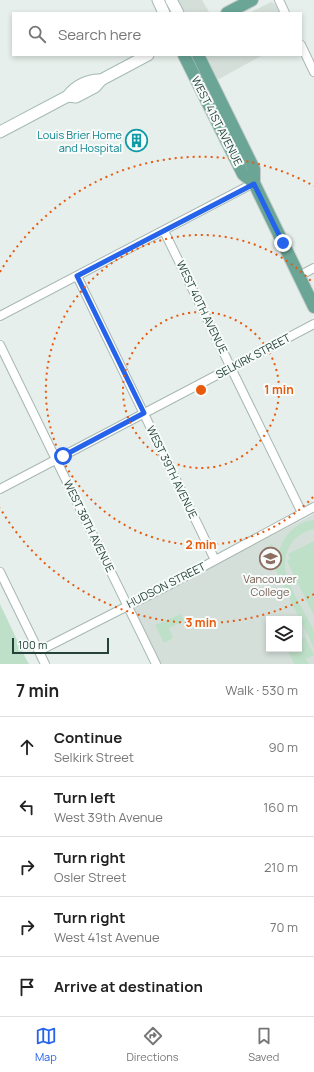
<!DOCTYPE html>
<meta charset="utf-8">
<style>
:root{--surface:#fff;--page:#f6f6f6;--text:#222;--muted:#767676;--line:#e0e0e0;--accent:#2563eb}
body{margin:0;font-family:Manrope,sans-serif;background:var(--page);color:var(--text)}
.controls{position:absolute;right:12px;bottom:12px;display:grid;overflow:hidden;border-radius:0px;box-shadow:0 2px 6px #0003}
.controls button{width:36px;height:36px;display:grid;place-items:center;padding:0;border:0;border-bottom:1px solid var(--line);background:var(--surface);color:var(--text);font:20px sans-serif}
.scale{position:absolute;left:12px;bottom:10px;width:97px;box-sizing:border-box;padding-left:4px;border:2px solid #24423a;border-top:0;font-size:11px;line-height:14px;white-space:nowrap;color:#24423a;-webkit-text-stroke:3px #f7fbf9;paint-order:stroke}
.stop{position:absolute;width:12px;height:12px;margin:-9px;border:3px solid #2563eb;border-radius:50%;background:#fff}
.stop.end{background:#2563eb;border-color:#fff;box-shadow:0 1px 4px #0008}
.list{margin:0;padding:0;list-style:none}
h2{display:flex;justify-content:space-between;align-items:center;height:52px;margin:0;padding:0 16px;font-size:17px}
h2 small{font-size:13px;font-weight:400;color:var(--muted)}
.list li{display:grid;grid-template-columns:26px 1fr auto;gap:12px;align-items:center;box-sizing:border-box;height:60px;padding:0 16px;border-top:1px solid var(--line)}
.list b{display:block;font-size:15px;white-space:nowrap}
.list p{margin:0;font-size:13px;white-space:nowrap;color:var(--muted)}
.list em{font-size:13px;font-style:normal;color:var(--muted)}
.icon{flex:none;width:22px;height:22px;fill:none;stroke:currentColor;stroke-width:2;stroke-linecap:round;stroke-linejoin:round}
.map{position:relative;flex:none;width:314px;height:664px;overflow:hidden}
.search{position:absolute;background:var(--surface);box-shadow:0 2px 6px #0003;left:12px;right:12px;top:12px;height:44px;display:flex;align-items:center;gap:10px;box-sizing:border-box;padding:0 14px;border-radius:0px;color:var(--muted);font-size:15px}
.sheet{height:352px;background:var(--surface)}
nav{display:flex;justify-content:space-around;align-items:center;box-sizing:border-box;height:56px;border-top:1px solid var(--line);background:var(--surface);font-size:11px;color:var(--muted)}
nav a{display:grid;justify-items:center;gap:2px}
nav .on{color:var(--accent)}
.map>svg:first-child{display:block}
</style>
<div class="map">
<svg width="314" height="664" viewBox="0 0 314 664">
<rect width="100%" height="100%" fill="#e6efeb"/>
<g fill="#d4dfda" fill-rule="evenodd">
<path d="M177,0h25l7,12 -25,1z"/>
<path d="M271,2l4,2 5,9h-31z"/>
<path d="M204,55h59l-44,24 -3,-1z"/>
<path d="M314,514v150h-155l-26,-55 1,-3zM269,619h30v30h-30z"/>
</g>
<g fill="#bfe0c8">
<path d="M314,520v9c-9,2 -18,7 -23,15 -19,26 12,61 22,85 1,6 1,13 1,19l-49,-100 7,-4 6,11c5,-18 16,-33 36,-35z"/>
<path d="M314,541v75l-27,-55 3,-2 -2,-5z"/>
<path d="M0,604l26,55 3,5h-29z"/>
<path d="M181,614l3,7 -15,7 4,10 -9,5 -9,-18z"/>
<path d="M305,637l9,18 -8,4 3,5h-15l-7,-15h12v-9z"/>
</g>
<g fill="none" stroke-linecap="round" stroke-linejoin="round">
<defs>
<g id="minor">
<path d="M279,0l6,13"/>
<path d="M301,45l13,27"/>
<path d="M164,231l138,282"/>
<path d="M77,276l138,284"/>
<path d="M299,276l15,-8"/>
<path d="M0,316l254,-133"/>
<path d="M0,345l156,319"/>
<path d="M0,489l314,-165"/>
<path d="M0,572l45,92"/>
<path d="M39,651l132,-67 143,-77"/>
</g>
<g id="secondary">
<path d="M158,0l6,13"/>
<path d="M171,0l7,13"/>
<path d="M68,96l8,1 19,-10 6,-7 47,-25"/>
<path d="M0,132l68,-36c7,-10 21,-17 33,-16"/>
</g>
<g id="primary">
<path d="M227,13l25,-13"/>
<path d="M184,55l59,119 11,9 60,124"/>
<path d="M198,55l56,114v14"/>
</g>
</defs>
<use href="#minor" stroke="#a8b8b2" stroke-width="10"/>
<use href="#secondary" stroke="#a4bbb3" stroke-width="13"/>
<use href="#primary" stroke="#c2cac8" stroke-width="14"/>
<use href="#minor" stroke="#fff" stroke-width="8"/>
<use href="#secondary" stroke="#fff" stroke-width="11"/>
<use href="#primary" stroke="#6aa596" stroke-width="12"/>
</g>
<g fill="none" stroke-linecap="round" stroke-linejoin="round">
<path stroke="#2563eb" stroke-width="5" d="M63,456l81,-43 -67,-137 177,-92 29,59"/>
</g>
<g fill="none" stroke="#e8590c" stroke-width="2" stroke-dasharray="2 4">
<circle cx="201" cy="390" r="78"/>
<path d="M313 497A155 155 0 1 1 313 283"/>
<path d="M314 594A233 233 0 0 1 0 508M0 272A233 233 0 0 1 314 186"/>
</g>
<defs>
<symbol id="building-ring" viewBox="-11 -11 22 22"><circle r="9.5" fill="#f7fbf9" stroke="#0f9aa8" stroke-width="1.5"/><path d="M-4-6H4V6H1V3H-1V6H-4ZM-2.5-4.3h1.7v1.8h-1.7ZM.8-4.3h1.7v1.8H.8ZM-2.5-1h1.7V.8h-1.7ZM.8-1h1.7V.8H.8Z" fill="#0f9aa8"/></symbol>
<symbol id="school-ring" viewBox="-11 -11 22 22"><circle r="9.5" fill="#f7fbf9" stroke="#8d6e63" stroke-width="1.5"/><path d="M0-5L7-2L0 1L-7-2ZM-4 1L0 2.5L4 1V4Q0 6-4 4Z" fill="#8d6e63"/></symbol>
</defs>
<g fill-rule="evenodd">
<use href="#building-ring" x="124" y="128" width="25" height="25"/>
<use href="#school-ring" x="258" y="546" width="25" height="25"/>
</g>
<g text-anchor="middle" stroke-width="4" stroke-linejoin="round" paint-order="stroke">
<g font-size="11" fill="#24423a" stroke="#f7fbf9">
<text transform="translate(217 121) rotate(63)" y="4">WEST 41ST AVENUE</text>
<text transform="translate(202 307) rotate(64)" y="4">WEST 40TH AVENUE</text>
<text transform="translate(253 356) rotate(-28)" y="4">SELKIRK STREET</text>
<text transform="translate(172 472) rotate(64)" y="4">WEST 39TH AVENUE</text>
<text transform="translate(89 526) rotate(64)" y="4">WEST 38TH AVENUE</text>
<text transform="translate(166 585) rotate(-27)" y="4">HUDSON STREET</text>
</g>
<g font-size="11" fill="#0d838f" stroke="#f7fbf9" text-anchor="end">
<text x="122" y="139">Louis Brier Home<tspan x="122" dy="13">and Hospital</tspan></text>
</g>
<g font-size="11" fill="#785e54" stroke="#f7fbf9">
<text x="270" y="583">Vancouver<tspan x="270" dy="13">College</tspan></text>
</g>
</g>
<circle cx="201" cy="390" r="6" fill="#e8590c" stroke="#f7fbf9" stroke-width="2"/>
<g font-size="12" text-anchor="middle" font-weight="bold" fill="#e8590c" stroke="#f7fbf9" stroke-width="4" stroke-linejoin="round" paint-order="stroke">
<text x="279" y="394">1 min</text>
<text x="201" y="549">2 min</text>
<text x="201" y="627">3 min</text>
</g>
</svg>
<div class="controls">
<button><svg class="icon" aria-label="layers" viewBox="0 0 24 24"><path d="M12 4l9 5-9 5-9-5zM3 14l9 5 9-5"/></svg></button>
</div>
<div class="scale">100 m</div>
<div class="stop" style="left:63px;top:456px"></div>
<div class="stop end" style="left:283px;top:243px"></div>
<div class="search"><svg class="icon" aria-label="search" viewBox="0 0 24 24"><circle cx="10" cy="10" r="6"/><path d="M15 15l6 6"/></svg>Search here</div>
</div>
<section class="sheet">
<h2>7 min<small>Walk · 530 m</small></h2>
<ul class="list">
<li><svg class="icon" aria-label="ahead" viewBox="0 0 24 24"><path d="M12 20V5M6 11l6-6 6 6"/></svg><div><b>Continue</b><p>Selkirk Street</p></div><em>90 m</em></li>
<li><svg class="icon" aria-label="left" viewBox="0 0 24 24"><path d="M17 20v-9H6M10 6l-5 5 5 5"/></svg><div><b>Turn left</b><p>West 39th Avenue</p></div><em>160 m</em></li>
<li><svg class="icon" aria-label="right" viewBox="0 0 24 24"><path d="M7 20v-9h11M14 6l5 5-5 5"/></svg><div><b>Turn right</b><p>Osler Street</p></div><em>210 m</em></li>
<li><svg class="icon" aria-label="right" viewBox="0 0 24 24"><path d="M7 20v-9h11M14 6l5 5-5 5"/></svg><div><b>Turn right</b><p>West 41st Avenue</p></div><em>70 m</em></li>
<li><svg class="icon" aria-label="arrive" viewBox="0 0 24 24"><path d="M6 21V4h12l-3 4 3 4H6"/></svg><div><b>Arrive at destination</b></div></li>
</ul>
</section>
<nav>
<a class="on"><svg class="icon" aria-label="map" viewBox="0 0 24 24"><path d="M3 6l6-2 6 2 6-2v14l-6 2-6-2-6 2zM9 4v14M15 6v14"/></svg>Map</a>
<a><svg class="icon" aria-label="directions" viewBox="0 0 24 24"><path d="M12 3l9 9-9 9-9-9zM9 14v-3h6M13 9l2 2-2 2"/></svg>Directions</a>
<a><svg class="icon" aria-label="saved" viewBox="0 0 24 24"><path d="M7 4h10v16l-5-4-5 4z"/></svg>Saved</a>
</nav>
